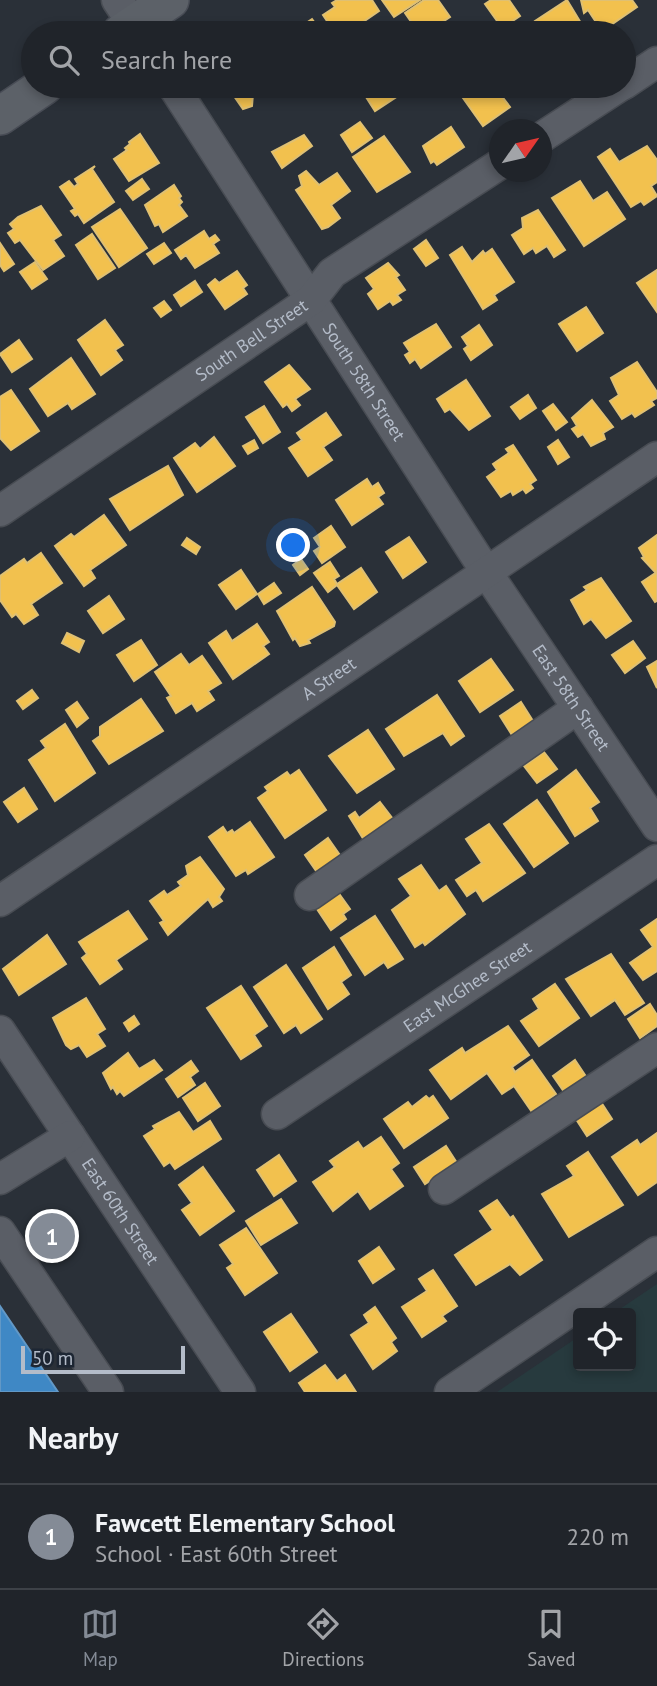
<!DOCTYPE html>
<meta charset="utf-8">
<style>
:root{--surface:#20242a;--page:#282c32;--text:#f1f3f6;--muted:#a2a4a8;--line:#3d4147;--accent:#848b96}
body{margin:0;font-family:"PT Sans",sans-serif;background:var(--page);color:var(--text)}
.controls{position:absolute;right:21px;bottom:21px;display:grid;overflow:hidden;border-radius:7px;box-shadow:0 4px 10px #0003}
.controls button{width:63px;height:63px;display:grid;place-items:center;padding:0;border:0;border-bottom:2px solid var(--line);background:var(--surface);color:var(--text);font:35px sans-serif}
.compass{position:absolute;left:489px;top:119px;width:63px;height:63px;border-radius:50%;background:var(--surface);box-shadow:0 4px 10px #0003;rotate:56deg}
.scale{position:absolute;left:21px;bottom:18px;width:164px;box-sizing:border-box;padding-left:7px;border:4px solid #b4bcc9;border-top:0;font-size:19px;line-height:24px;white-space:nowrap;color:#b4bcc9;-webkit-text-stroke:5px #1d2633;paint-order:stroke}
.you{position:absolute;left:294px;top:546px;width:24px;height:24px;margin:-18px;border:5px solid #fff;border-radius:50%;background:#1a73e8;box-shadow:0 0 0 10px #1a73e833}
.badge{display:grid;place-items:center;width:46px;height:46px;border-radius:50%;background:var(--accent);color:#fff;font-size:23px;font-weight:700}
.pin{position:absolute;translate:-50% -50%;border:4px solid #fff;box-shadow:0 2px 7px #0006}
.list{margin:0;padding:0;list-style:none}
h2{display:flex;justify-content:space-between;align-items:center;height:91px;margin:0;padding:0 28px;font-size:30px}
h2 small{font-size:23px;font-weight:400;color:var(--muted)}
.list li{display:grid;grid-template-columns:46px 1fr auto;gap:21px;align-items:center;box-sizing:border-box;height:105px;padding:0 28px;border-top:2px solid var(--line)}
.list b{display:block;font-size:26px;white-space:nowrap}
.list p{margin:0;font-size:23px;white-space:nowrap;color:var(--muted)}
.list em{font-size:23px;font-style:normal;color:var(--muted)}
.icon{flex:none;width:38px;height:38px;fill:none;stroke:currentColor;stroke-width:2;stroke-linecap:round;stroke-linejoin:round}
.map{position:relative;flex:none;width:657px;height:1392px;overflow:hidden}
.search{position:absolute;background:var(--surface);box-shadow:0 4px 10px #0003;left:21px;right:21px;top:21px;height:77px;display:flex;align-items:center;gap:18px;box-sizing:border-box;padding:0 24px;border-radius:38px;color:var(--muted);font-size:26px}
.sheet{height:196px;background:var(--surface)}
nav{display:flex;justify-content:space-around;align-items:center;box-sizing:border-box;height:98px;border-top:2px solid var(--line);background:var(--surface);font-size:19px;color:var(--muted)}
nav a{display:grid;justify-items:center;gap:4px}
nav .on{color:var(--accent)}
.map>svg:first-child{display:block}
</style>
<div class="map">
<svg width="657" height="1392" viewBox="0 0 657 1392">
<rect width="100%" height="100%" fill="#2a3038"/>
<path fill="#273a3e" d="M657,1284v108h-160l81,-55v29h53v-53h-17z"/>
<g fill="#f2c14e" stroke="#dfc073" stroke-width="2">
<path d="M337,0h35l7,11 -32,22h-12l-12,-18 12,-8 -3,-4z"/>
<path d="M382,0h38l-26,17z"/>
<path d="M424,0h14l12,17 -24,16h-7l-14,-20z"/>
<path d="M491,0h18l11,16 -18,12 -17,-24z"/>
<path d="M567,0l20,33h-44l-8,-12z"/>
<path d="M581,0h51l5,7 -35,24 -14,-21 -4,3z"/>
<path d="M312,19l10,14h-23l-2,-4z"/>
<path d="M227,86h38l-12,8 -1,12 -9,3z"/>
<path d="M359,86h32l7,10 -23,15z"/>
<path d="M480,86h14l16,21 -27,19 -20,-28z"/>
<path d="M360,122l12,16 -20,14 -11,-17z"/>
<path d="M451,127l13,20 -27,18 -3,-4 -3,2 -8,-17z"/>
<path d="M140,134l19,29 -30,18 -15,-22 13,-9 -2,-2 5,-4 -1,-2z"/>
<path d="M304,135l8,11 -30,22 -10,-16z"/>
<path d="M384,136l26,36 -33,20 -24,-35z"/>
<path d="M647,146l10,14v22l-6,4 6,10 -13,9 -3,-4 -10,6 -33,-50 12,-8 9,13z"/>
<path d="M95,166l-3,3 22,33 -30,21 -6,-9 -3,2 -4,-5 4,-2 -15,-22 9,-6 5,6 4,-3 -3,-5z"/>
<path d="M306,171l13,14 18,-12 13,18 -19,14 9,13 -12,9 -6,2 -26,-39 6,-4 -3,-10z"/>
<path d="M142,179l7,10 -16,11 -7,-9z"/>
<path d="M580,181l13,20 14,-9 18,27 -41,27 -32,-48z"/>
<path d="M174,185l7,11 -2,2 3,4 -3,3 8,11 -24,16 -4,-8 -4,2 -10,-21z"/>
<path d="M41,206l20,29 -8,5 11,16 -21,14 -23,-30 -5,3 -7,-10 6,-4 -4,-5 8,-7z"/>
<path d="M120,209l27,39 -28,19 -27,-40z"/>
<path d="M538,210l27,40 -11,7 -7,-11 -11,7 -3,-5 -9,6 -12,-19 11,-7 -1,-10z"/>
<path d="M204,231l5,8 6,-4 4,5 -6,4 6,9 -24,15 -9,-13 -5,4 -6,-9z"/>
<path d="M92,234l23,34 -17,11 -22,-34z"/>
<path d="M426,240l12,18 -12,8 -12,-17z"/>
<path d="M0,243l14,21 -10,7 -4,-6z"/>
<path d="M164,243l7,10 -17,11 -7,-10z"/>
<path d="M462,247l10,15 11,-11 2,3 7,-5 22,33 -20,13 3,5 -14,9 -33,-54z"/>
<path d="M35,262l12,17 -15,10 -12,-17z"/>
<path d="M388,263l11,12 -3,2 9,13 -8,5 4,5 -8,5 -3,-4 -12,8 -10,-15 6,-5 -8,-11z"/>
<path d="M657,270v42l-20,-29z"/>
<path d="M237,271l10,14 -4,3 4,6 -22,15 -17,-24 7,-6 4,4z"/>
<path d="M195,281l7,11 -21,14 -7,-11z"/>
<path d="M164,301l7,9 -10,7 -7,-9z"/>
<path d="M586,307l17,26 -26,18 -18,-27z"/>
<path d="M105,320l18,25 -8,5 7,10 -21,15 -23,-35z"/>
<path d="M436,324l15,23 -30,21 -6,-9 -5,4 -5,-8 5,-3 -6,-9z"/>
<path d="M479,325l13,20 -21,15 -7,-11 4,-3 -6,-9z"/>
<path d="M19,340l13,19 -20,13 -12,-18z"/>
<path d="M71,358l24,36 -23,15 -4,-6 -20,13 -18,-27z"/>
<path d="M637,362l20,30v6l-6,3 3,4 -19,12 -3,-4 -10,6 -12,-18 9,-6 -8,-17z"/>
<path d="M289,365l21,24 -15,10 5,6 -8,6 -5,-7 -4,3 -18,-25z"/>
<path d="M466,380l24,36 -21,14 -19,-21 -5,3 -8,-13z"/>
<path d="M11,390l28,41 -28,19 -11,-12v-41z"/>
<path d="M528,395l8,13 -16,11 -9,-12z"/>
<path d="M592,400l21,27 -10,6 2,6 -14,7 -8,-12 -5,3 -6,-8 5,-3 -5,-8z"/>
<path d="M553,404l14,18 -11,8 -13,-19z"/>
<path d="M264,406l16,26 -17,11 -17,-26z"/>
<path d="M326,413l15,22 -18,12 9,13 -24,16 -19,-28 13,-8 -5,-7z"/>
<path d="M214,437l21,29 -38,26 -23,-34 21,-15 5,6z"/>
<path d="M254,440l4,8 -10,6 -5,-8z"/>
<path d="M558,440l11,17 -11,7 -10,-17z"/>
<path d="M513,445l23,35 -6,4 3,4 -7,5 -3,-4 -10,6 -2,-4 -10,6 -14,-20 10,-7 -4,-6 16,-11 -3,-4z"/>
<path d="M168,466l15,29 -53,35 -20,-31z"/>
<path d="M367,479l5,8 6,-4 6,10 -6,4 5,7 -31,21 -16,-25z"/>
<path d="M104,515l22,30 -36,25 5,8 -11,8 -29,-40 16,-12 3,3z"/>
<path d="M331,526l14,21 -23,16 -8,-12 6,-4 -6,-9z"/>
<path d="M657,535v36l-2,1 -13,-14 2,-1 -5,-9z"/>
<path d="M409,537l17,25 -23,16 -17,-26z"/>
<path d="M187,538l13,9 -4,7 -14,-9z"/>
<path d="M41,553l21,30 -31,21 7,11 -14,9 -8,-10 -4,3 -12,-17v-24l24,-17 3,4z"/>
<path d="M301,559l7,10 -8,6 -7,-10z"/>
<path d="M330,562l9,14 -5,3 3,5 24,-16 16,24 -23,17 -17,-24 -9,7 -14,-19z"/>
<path d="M241,570l16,24 -21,15 -17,-24z"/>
<path d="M657,572v29l-2,1 -13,-20z"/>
<path d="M601,578l30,43 -25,17 -15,-19 -7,5 -13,-24 16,-10 -3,-3z"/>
<path d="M274,583l7,10 -17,11 -6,-10z"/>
<path d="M312,587l23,35 -1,4 -26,14 2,3 -10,3 -5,-8 -2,2 -16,-29z"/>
<path d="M109,596l15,23 -21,14 -15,-22z"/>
<path d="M257,624l12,18 -6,4 6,8 -36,25 -24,-36 17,-12 6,10z"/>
<path d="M67,633l17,8 -5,11 -17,-9z"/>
<path d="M141,640l16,25 -23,16 -17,-26z"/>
<path d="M633,641l12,17 -20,15 -13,-18z"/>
<path d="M181,654l8,11 13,-9 19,27 -13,8 6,9 -17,11 -5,-8 -16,10 -9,-15 4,-2 -16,-24z"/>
<path d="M491,659l22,31 -33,22 -21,-31z"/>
<path d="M657,661v27l-10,-21z"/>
<path d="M32,690l6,8 -15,11 -6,-8z"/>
<path d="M437,695l27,41 -13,9 -8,-12 -39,23 -18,-27z"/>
<path d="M141,699l22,32 -54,33 -16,-23 7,-5v-9z"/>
<path d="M77,702l11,16 -11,9 -11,-17z"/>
<path d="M521,702l12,19 -21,14 -12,-19z"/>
<path d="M65,724l30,49 -40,28 -26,-41 17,-12 -5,-7z"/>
<path d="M368,730l26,39 -37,24 -28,-37z"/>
<path d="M544,752l13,17 -20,14 -13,-17z"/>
<path d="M299,770l27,40 -41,28 -27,-40 10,-7 -3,-4 22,-15 3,4z"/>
<path d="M576,770l23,32 -9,6 8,13 -23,15 -27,-44z"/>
<path d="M24,788l13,21 -19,13 -14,-20z"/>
<path d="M537,800l31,43 -34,24 -30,-43z"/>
<path d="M380,802l13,17 -29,21 -15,-24 6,-4 4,6z"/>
<path d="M250,822l24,35 -26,17 -2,-4 -10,6 -27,-39 14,-10 4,6 5,-3 2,3z"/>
<path d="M489,824l36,49 -42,28 -7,-11 -9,6 -11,-16 26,-17 -16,-24z"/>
<path d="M328,838l14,20 -23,17 -14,-20z"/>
<path d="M200,857l24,32 -5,8 3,4 -9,6 -5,-8 -40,36 -8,-12 4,-2 -14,-20 14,-10 3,4 14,-9 -3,-4 10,-7 -2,-9z"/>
<path d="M421,865l18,26 7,-5 19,28 -40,31 -2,-3 -8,5 -23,-37 19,-14 -12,-17z"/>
<path d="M335,888l15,21 -7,5 3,5 -15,11 -18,-27z"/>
<path d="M128,911l19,28 -31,21 6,9 -22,15 -18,-26 5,-4 -8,-12z"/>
<path d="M375,916l28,43 -15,9 -4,-6 -19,13 -24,-37z"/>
<path d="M657,919v52l-14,9 -13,-17 23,-16 -12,-17z"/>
<path d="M47,935l19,29 -47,31 -16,-26z"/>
<path d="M334,947l17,28 -10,7 8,12 -21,15 -25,-41z"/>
<path d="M611,954l33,49 -19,12 -10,-15 -24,16 -25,-37z"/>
<path d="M286,965l36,54 -21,14 -5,-8 -12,8 -30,-46z"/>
<path d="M555,984l24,34 -40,28 -18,-25 18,-12 -6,-10z"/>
<path d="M241,986l26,40 -13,9 7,11 -20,13 -34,-51z"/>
<path d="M86,998l19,31 -8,5 8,12 -18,11 -8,-12 -8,4 -5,-4 -13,-27z"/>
<path d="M650,1004l7,11v11l-17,12 -12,-19z"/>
<path d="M134,1016l5,8 -10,7 -5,-8z"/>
<path d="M508,1026l21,29 -17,12 3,5 17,-12 24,34 -24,18 -18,-26 -12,8 -15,-21 -36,26 -21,-29 32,-22 3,5z"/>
<path d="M128,1053l11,16 15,-9 8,10 -38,26 -4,-5 -3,3 -4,-7 -2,2 -8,-16z"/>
<path d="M575,1060l14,21 -22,15 -14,-20z"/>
<path d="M191,1061l7,10 -8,6 5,8 -17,12 -12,-18z"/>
<path d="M205,1083l15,23 -22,15 -15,-23z"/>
<path d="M426,1096l3,3 4,-3 15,22 -44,30 -20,-29 24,-17 4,5z"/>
<path d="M599,1099l13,20 -25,17 -13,-20z"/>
<path d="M179,1112l14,20 17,-11 11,18 -46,30 -5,-7 -6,4 -20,-30 11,-7 -2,-3z"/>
<path d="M657,1133v49l-19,13 -26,-38 25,-17 3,5z"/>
<path d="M381,1137l18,26 -8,6 12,17 -33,23 -12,-18 -25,20 -20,-29 22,-15 -5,-6 28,-19 5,7z"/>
<path d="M446,1146l11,17 -32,21 -11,-17z"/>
<path d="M588,1152l35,53 -54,32 -27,-43 32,-18 -7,-10z"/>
<path d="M279,1155l17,26 -22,15 -17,-26z"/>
<path d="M203,1167l31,44 -34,24 -18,-25 10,-7 -13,-18z"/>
<path d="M281,1199l16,24 -36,22 -15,-24z"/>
<path d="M497,1200l13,18 3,-2 29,44 -22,15 -10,-11 -34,21 -21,-30 38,-25 -13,-19z"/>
<path d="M246,1228l31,45 -32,22 -18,-27 6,-4 -13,-19z"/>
<path d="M379,1247l15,22 -21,14 -14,-22z"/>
<path d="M433,1270l24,36 -15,10 4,5 -24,16 -20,-30 25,-16 -8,-12z"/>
<path d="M375,1307l21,31 -5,4 6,9 -24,18 -22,-34 18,-12 -5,-8z"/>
<path d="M291,1314l26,38 -27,19 -26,-39z"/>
<path d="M325,1365l12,16 8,-6 11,17h-51l-6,-9z"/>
</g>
<path fill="#3f88c5" stroke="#6298c6" stroke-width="2" d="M0,1306l58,86h-58z"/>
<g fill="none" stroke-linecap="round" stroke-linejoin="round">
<defs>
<g id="minor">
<path d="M117,0l22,33"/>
<path d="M624,84l33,-22"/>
<path id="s1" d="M173,86l312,484 172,256"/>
<path d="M542,137l78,-51"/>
<path id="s2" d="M0,511l311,-211 21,-27 168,-109"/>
<path d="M310,895l268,-187"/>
<path id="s3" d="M0,901l657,-444"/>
<path id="s4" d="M0,1031l240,361"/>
<path id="s5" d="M277,1114l380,-254"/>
<path d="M0,1179l70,-43"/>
<path d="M444,1189l213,-141"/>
<path d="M0,1232l108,160"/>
<path d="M450,1392l207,-140"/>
</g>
<g id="major">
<path d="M121,33l49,-33"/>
<path d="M0,116l44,-30"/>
</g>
</defs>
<use href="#minor" stroke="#484c53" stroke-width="33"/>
<use href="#major" stroke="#484c55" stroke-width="40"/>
<use href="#minor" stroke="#5a5e66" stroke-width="30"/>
<use href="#major" stroke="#5c6168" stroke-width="37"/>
</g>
<g text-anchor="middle" stroke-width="7" stroke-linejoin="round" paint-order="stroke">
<g font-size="18" fill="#b4bcc9" stroke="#1d2633">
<text dy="6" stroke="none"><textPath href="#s2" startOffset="304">South Bell Street</textPath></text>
<text dy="6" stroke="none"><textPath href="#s1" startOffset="352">South 58th Street</textPath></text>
<text dy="6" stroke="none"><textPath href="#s3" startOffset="397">A Street</textPath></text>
<text dy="6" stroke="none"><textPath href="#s1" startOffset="730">East 58th Street</textPath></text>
<text dy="6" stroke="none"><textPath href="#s5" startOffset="229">East McGhee Street</textPath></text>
<text dy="6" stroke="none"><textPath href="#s4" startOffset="217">East 60th Street</textPath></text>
</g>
</g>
</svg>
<div class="controls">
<button><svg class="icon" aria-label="locate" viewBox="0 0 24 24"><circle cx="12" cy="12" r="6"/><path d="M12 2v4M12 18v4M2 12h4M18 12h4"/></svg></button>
</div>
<svg class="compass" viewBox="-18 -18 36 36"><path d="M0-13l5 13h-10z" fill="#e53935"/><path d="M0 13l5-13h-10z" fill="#a2a4a8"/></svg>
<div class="scale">50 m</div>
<div class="you"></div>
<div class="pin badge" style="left:52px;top:1236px">1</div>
<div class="search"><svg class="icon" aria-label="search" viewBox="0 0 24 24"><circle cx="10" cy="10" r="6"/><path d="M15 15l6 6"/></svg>Search here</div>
</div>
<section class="sheet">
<h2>Nearby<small></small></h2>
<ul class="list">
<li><span class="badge">1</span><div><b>Fawcett Elementary School</b><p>School · East 60th Street</p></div><em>220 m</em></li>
</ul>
</section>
<nav>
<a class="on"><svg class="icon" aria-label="map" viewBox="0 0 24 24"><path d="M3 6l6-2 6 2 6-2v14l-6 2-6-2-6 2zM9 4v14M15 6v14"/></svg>Map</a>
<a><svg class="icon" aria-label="directions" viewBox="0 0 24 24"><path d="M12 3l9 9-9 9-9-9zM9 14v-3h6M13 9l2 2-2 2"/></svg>Directions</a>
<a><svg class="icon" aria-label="saved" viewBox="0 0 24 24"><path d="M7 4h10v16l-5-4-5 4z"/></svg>Saved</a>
</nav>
